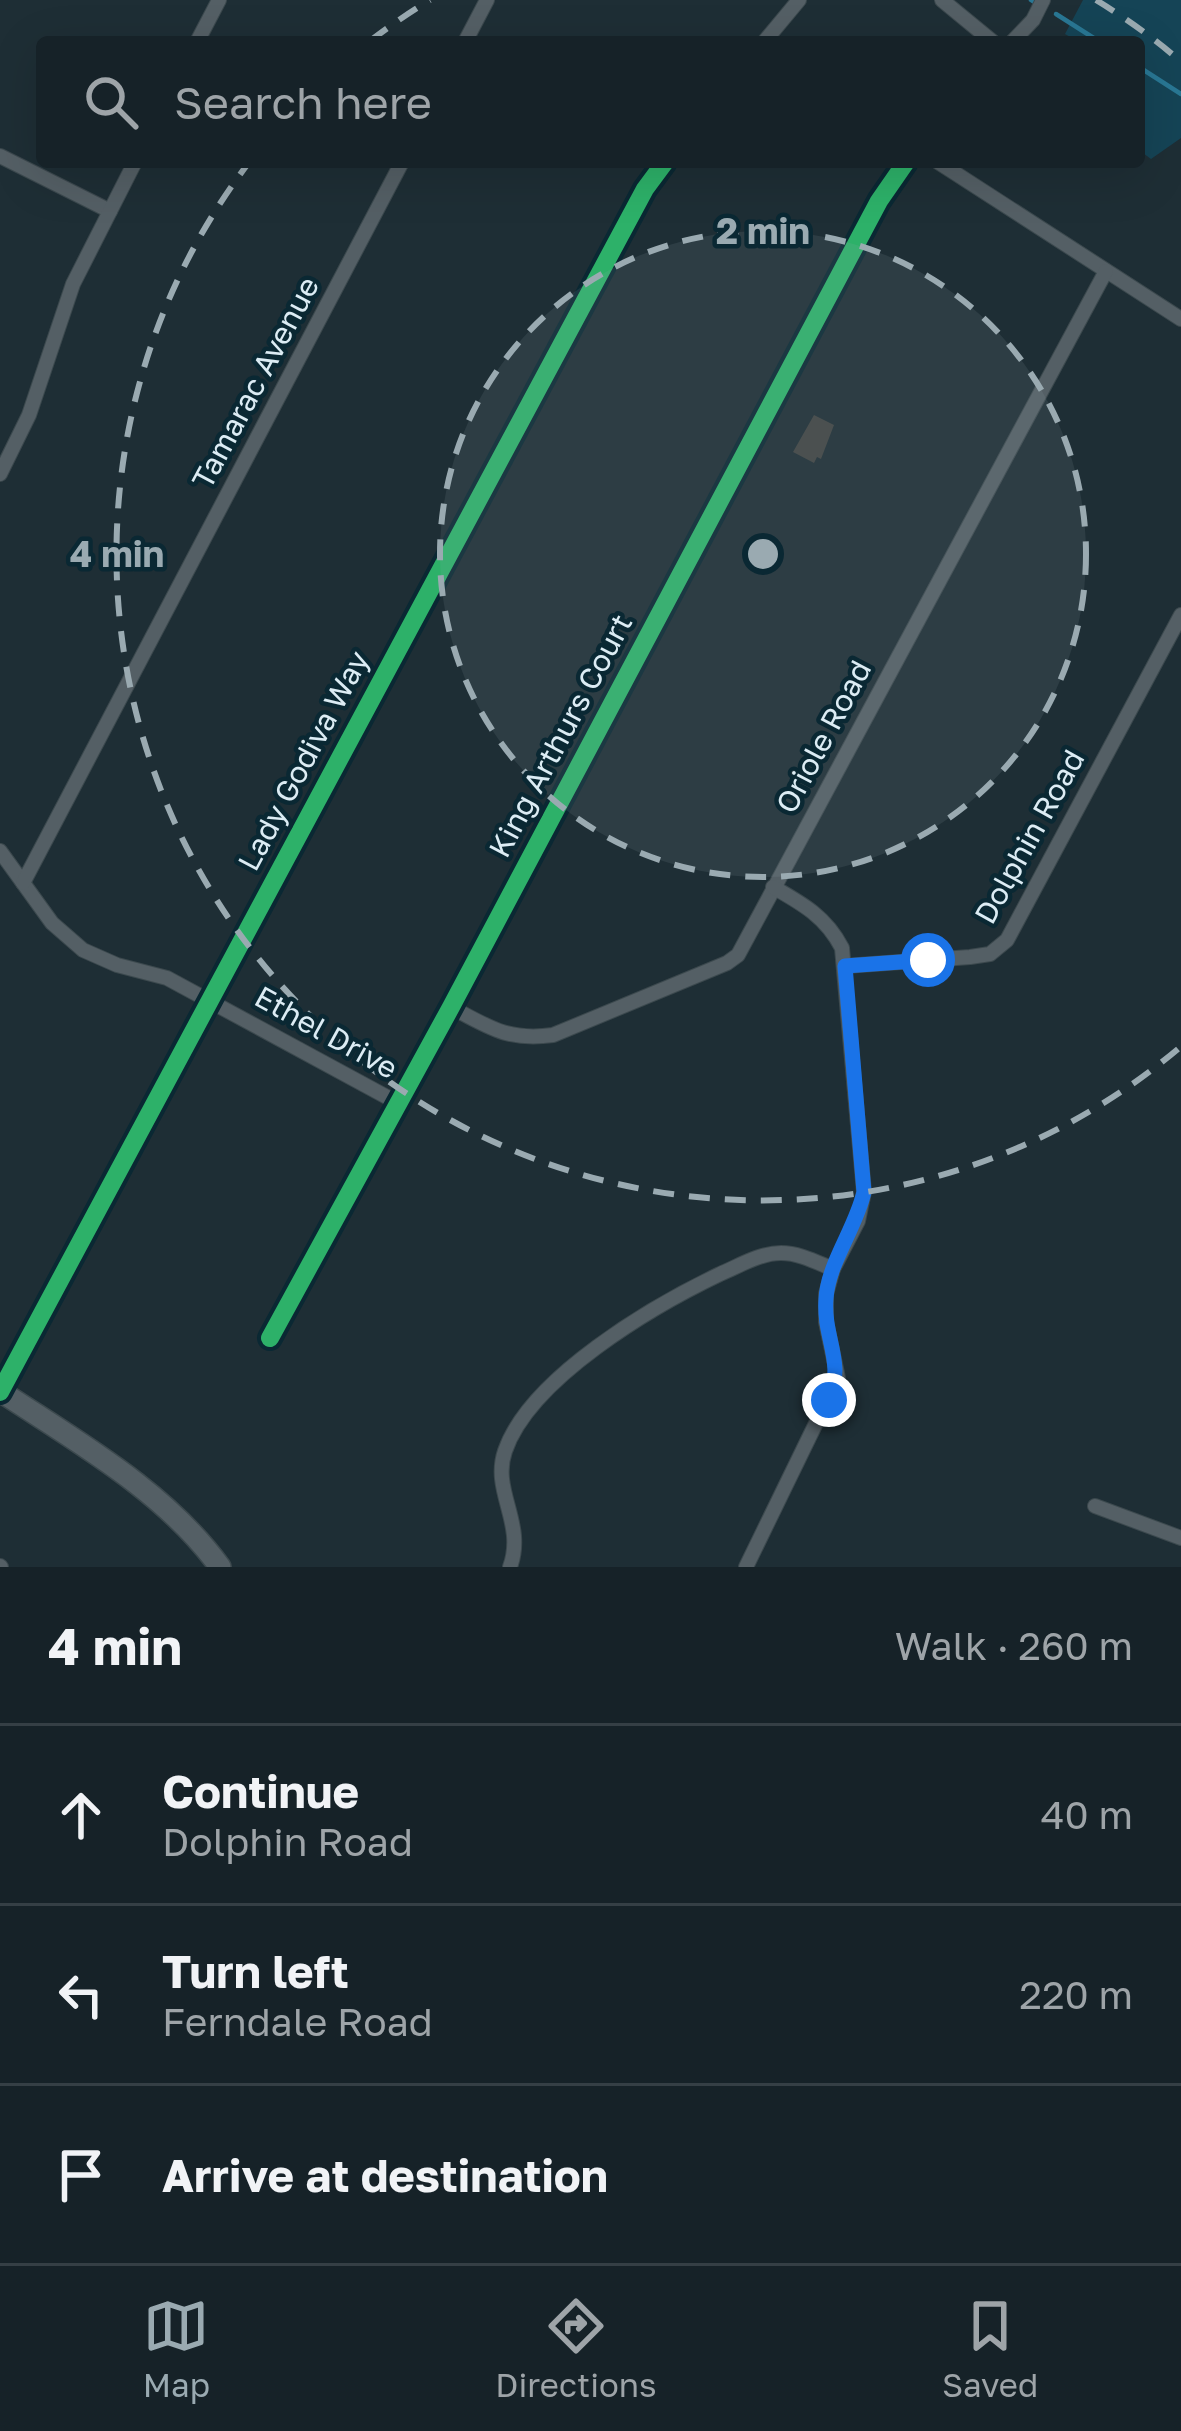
<!DOCTYPE html>
<meta charset="utf-8">
<style>
:root{--surface:#162228;--page:#232f34;--text:#f1f3f6;--muted:#9ea4a8;--line:#353f45;--accent:#9aaab1}
body{margin:0;font-family:"Golos Text",sans-serif;background:var(--page);color:var(--text)}
.stop{position:absolute;width:36px;height:36px;margin:-27px;border:9px solid #1a73e8;border-radius:50%;background:#fff}
.stop.end{background:#1a73e8;border-color:#fff;box-shadow:0 3px 12px #0008}
.list{margin:0;padding:0;list-style:none}
h2{display:flex;justify-content:space-between;align-items:center;height:156px;margin:0;padding:0 48px;font-size:51px}
h2 small{font-size:39px;font-weight:400;color:var(--muted)}
.list li{display:grid;grid-template-columns:78px 1fr auto;gap:36px;align-items:center;box-sizing:border-box;height:180px;padding:0 48px;border-top:3px solid var(--line)}
.list b{display:block;font-size:45px;white-space:nowrap}
.list p{margin:0;font-size:39px;white-space:nowrap;color:var(--muted)}
.list em{font-size:39px;font-style:normal;color:var(--muted)}
.icon{flex:none;width:66px;height:66px;fill:none;stroke:currentColor;stroke-width:2;stroke-linecap:round;stroke-linejoin:round}
.map{position:relative;flex:none;width:1181px;height:1567px;overflow:hidden}
.search{position:absolute;background:var(--surface);box-shadow:0 12px 48px #0002;left:36px;right:36px;top:36px;height:132px;display:flex;align-items:center;gap:30px;box-sizing:border-box;padding:0 42px;border-radius:12px;color:var(--muted);font-size:45px}
.sheet{height:696px;background:var(--surface)}
nav{display:flex;justify-content:space-around;align-items:center;box-sizing:border-box;height:168px;border-top:3px solid var(--line);background:var(--surface);font-size:33px;color:var(--muted)}
nav a{display:grid;justify-items:center;gap:6px}
nav .on{color:var(--accent)}
.map>svg:first-child{display:block}
</style>
<div class="map">
<svg width="1181" height="1567" viewBox="0 0 1181 1567">
<rect width="100%" height="100%" fill="#1e2e35"/>
<path fill="#154456" d="M1083,0h98v138l-30,21 -12,-9v-108h-60l-14,-8z"/>
<g fill="none" stroke-linecap="round" stroke-linejoin="round">
<g stroke="#297794" stroke-width="4.5">
<path d="M1031,0l3,2"/>
<path d="M1056,14l44,28"/>
<path d="M1139,67l42,27"/>
</g>
</g>
<path fill="#404442" d="M814,415l20,10 -13,34 -4,-2 -3,6 -21,-11z"/>
<g fill="none" stroke-linecap="round" stroke-linejoin="round">
<defs>
<g id="street">
<path d="M942,0l51,42"/>
<path d="M197,42l22,-42"/>
<path d="M465,42l22,-42"/>
<path d="M764,42l35,-42"/>
<path d="M1012,42l21,-22 10,-20"/>
<path d="M0,156l110,55"/>
<path d="M938,162l243,157"/>
<path d="M0,474l29,-59 44,-131 62,-122"/>
<path d="M0,851l52,72 31,27 34,15 50,13 231,125"/>
<path d="M23,883l379,-721"/>
<path d="M845,966l125,-9 20,-3 17,-14 174,-325"/>
<path d="M451,1007c39,21 57,34 102,28l174,-72 11,-8 368,-684"/>
<path d="M270,1338l181,-331 428,-806 27,-39"/>
<path d="M0,1392l645,-1203 20,-27"/>
<path d="M1095,1506l86,32"/>
<path d="M0,1566l1,1"/>
<path d="M510,1567c16,-44 -19,-76 -5,-116 25,-73 148,-145 215,-177 19,-8 40,-21 61,-21 18,0 35,9 52,16"/>
<path d="M746,1567l92,-189 -12,-56v-28l7,-25 25,-48 6,-29 -22,-244c-16,-31 -39,-44 -69,-61"/>
</g>
<path id="secondary" d="M0,1391c77,51 165,100 220,176"/>
</defs>
<use href="#street" stroke="#3c494e" stroke-width="16"/>
<use href="#secondary" stroke="#3c494e" stroke-width="24"/>
<use href="#street" stroke="#545f65" stroke-width="14"/>
<use href="#secondary" stroke="#545f65" stroke-width="21"/>
<defs>
<g id="cycleway">
<path d="M270,1338l181,-331 428,-806 27,-39"/>
<path d="M0,1392l645,-1203 20,-27"/>
</g>
</defs>
<use href="#cycleway" stroke="#0a2833" stroke-width="26"/>
<use href="#cycleway" stroke="#2db169" stroke-width="18"/>
</g>
<g fill="none" stroke-linecap="round" stroke-linejoin="round">
<path stroke="#1a73e8" stroke-width="15" d="M829,1400c16,-39 -6,-62 -3,-101 2,-36 30,-71 38,-107l-19,-226 83,-6"/>
</g>
<circle cx="763" cy="554" r="323" fill="#9aaab1" fill-opacity=".12"/>
<g fill="none" stroke="#9aaab1" stroke-width="6" stroke-dasharray="21 15">
<circle cx="763" cy="554" r="323"/>
<path d="M1178 1049A646 646 0 0 1 247 165M370 41A646 646 0 0 1 430 0M1096 0A646 646 0 0 1 1178 59"/>
</g>
<g text-anchor="middle" stroke-width="9" stroke-linejoin="round" paint-order="stroke">
<g font-size="30" fill="#dcecf4" stroke="#0a2833">
<text transform="translate(256 383) rotate(-62)" y="10">Tamarac Avenue</text>
<text transform="translate(561 736) rotate(-62)" y="10">King Arthurs Court</text>
<text transform="translate(824 737) rotate(-62)" y="10">Oriole Road</text>
<text transform="translate(304 761) rotate(-62)" y="10">Lady Godiva Way</text>
<text transform="translate(1030 837) rotate(-61)" y="10">Dolphin Road</text>
<text transform="translate(326 1033) rotate(29)" y="10">Ethel Drive</text>
</g>
</g>
<circle cx="763" cy="554" r="18" fill="#9aaab1" stroke="#0a2833" stroke-width="6"/>
<g font-size="36" text-anchor="middle" font-weight="bold" fill="#9aaab1" stroke="#0a2833" stroke-width="9" stroke-linejoin="round" paint-order="stroke">
<text x="763" y="244">2 min</text>
<text x="117" y="567">4 min</text>
</g>
</svg>
<div class="stop" style="left:928px;top:960px"></div>
<div class="stop end" style="left:829px;top:1400px"></div>
<div class="search"><svg class="icon" aria-label="search" viewBox="0 0 24 24"><circle cx="10" cy="10" r="6"/><path d="M15 15l6 6"/></svg>Search here</div>
</div>
<section class="sheet">
<h2>4 min<small>Walk · 260 m</small></h2>
<ul class="list">
<li><svg class="icon" aria-label="ahead" viewBox="0 0 24 24"><path d="M12 20V5M6 11l6-6 6 6"/></svg><div><b>Continue</b><p>Dolphin Road</p></div><em>40 m</em></li>
<li><svg class="icon" aria-label="left" viewBox="0 0 24 24"><path d="M17 20v-9H6M10 6l-5 5 5 5"/></svg><div><b>Turn left</b><p>Ferndale Road</p></div><em>220 m</em></li>
<li><svg class="icon" aria-label="arrive" viewBox="0 0 24 24"><path d="M6 21V4h12l-3 4 3 4H6"/></svg><div><b>Arrive at destination</b></div></li>
</ul>
</section>
<nav>
<a class="on"><svg class="icon" aria-label="map" viewBox="0 0 24 24"><path d="M3 6l6-2 6 2 6-2v14l-6 2-6-2-6 2zM9 4v14M15 6v14"/></svg>Map</a>
<a><svg class="icon" aria-label="directions" viewBox="0 0 24 24"><path d="M12 3l9 9-9 9-9-9zM9 14v-3h6M13 9l2 2-2 2"/></svg>Directions</a>
<a><svg class="icon" aria-label="saved" viewBox="0 0 24 24"><path d="M7 4h10v16l-5-4-5 4z"/></svg>Saved</a>
</nav>
